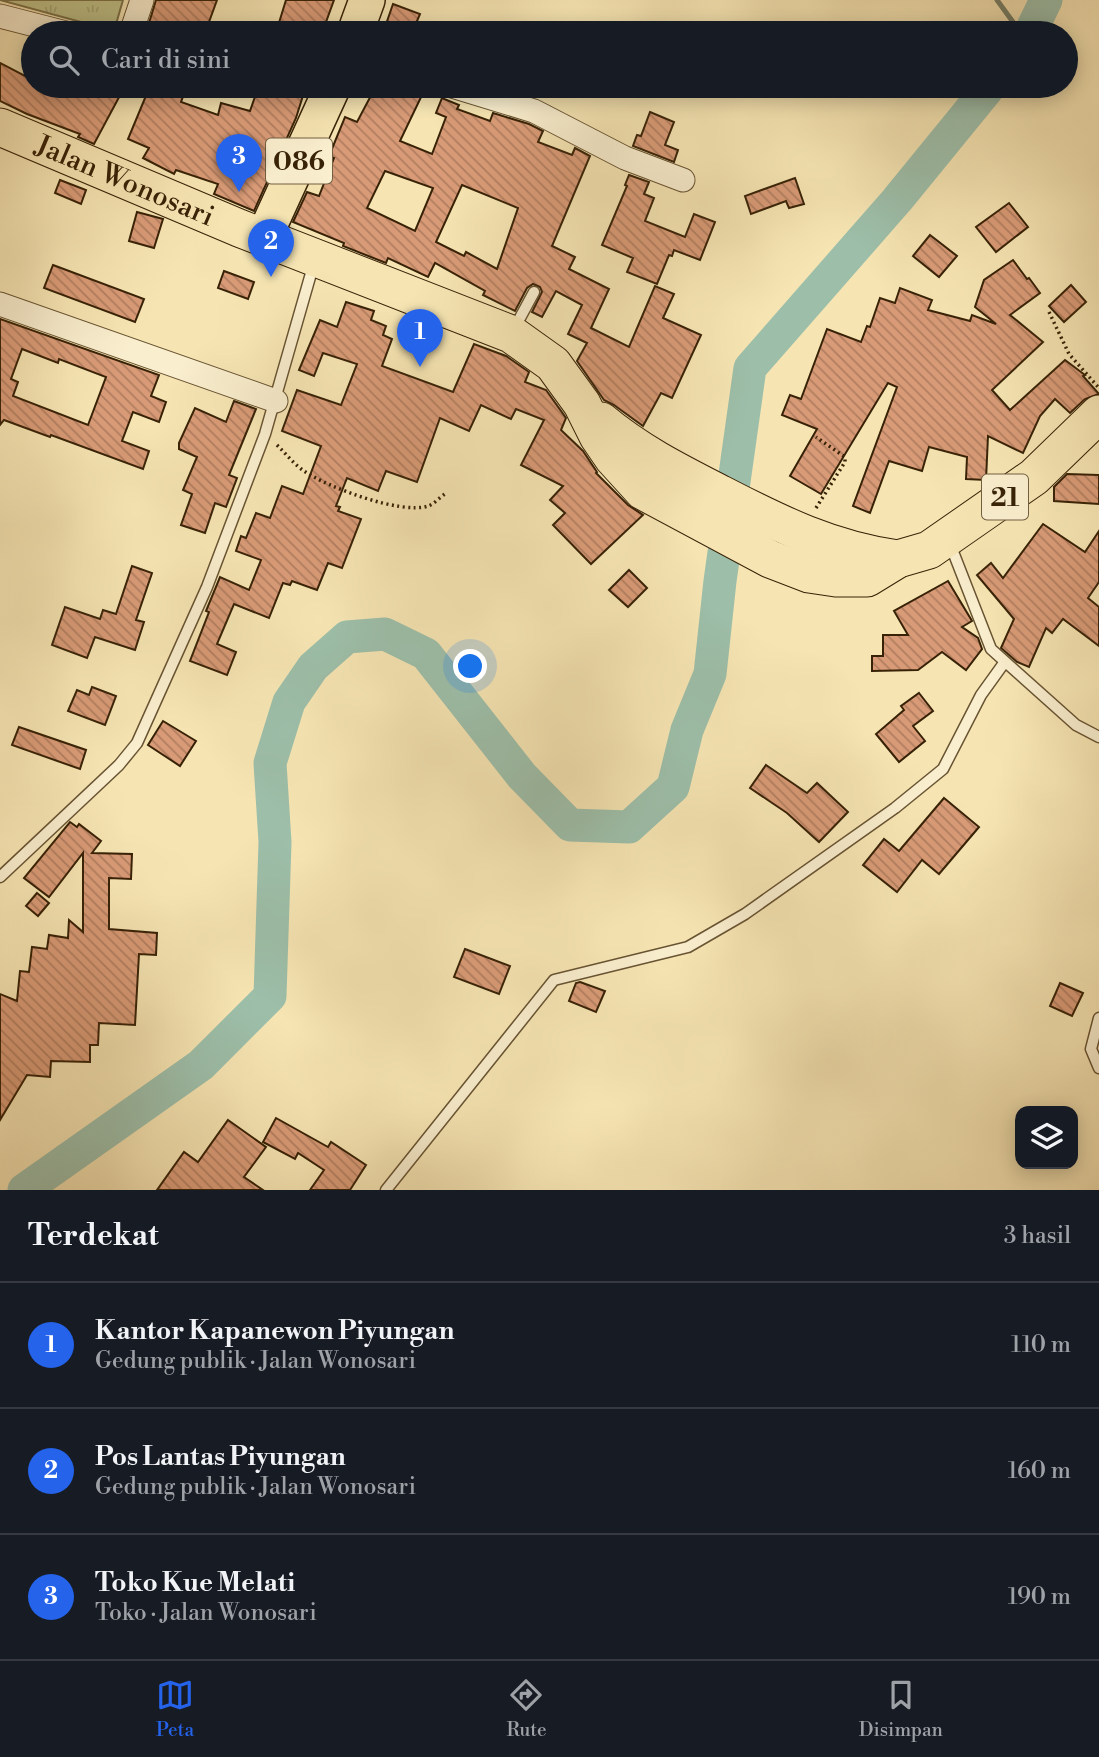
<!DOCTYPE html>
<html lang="id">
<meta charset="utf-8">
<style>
:root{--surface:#171b24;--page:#20242c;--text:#f1f3f6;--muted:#9ea1a6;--line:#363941;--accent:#2563eb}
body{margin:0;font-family:"Libre Bodoni",serif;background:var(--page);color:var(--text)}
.controls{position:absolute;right:21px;bottom:21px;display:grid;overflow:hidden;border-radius:14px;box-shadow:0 4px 18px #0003}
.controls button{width:63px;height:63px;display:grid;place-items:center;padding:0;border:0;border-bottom:2px solid var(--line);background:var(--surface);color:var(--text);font:35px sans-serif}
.you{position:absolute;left:471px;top:667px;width:24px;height:24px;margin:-18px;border:5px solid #fff;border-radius:50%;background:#1a73e8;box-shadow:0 0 0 10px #1a73e833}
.badge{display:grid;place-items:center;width:46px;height:46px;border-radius:50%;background:var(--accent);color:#fff;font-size:23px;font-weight:700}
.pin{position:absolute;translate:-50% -58px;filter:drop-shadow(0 2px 4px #0008)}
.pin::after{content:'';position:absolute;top:37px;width:24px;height:21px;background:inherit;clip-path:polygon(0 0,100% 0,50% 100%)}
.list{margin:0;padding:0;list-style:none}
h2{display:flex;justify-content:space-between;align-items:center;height:91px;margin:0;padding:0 28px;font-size:30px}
h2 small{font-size:23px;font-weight:400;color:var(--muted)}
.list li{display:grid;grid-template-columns:46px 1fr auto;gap:21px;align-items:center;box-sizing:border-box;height:126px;padding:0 28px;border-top:2px solid var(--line)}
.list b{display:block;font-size:26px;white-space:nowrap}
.list p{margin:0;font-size:23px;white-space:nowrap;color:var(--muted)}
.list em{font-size:23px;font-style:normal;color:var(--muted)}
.icon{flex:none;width:38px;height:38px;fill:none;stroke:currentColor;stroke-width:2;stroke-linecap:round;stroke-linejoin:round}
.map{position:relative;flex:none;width:1099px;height:1190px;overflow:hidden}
.search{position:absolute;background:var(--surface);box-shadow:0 4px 18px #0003;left:21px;right:21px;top:21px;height:77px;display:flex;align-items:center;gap:18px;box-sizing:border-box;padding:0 24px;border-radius:38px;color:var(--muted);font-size:26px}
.sheet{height:469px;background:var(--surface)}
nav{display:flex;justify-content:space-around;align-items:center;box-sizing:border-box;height:98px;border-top:2px solid var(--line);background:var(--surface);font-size:19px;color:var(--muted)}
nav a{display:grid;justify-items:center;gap:4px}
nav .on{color:var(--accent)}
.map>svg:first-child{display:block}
</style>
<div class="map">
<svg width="1099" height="1190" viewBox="0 0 1099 1190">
<defs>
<pattern id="grass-tufts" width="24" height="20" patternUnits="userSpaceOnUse" patternTransform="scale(1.75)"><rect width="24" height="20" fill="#c0c38a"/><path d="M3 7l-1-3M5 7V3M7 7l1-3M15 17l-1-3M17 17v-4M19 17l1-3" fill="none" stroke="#a6a776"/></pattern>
<pattern id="building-back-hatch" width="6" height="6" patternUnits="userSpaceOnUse" patternTransform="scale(1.75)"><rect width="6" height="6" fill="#d99b77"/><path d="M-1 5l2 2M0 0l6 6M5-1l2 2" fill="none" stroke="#b17e60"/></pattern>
</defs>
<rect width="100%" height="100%" fill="#f6e5b3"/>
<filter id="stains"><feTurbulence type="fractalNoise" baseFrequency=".00286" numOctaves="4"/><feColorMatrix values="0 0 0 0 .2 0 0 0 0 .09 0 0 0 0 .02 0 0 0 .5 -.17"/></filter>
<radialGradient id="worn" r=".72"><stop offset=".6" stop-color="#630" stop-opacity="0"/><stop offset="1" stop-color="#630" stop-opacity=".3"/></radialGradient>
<path fill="url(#grass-tufts)" stroke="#7c7248" stroke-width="2" d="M0,0h123l-9,31z"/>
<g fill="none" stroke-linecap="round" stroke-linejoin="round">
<path stroke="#758069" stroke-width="5" d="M997,0l24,33"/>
<g stroke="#9dbfaa" stroke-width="33">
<path d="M1030,33l16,-33"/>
<path d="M24,1190l177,-125 69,-69 5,-154 -5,-79 19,-61 24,-35 34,-30 38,-3 41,20 96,122 48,49 59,2 44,-40 14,-57 23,-56 10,-93 30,-213 147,-168 93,-114"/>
</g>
</g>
<g fill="url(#building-back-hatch)" stroke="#382207" stroke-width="2" fill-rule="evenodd">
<path d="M156,0h61l-12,33h-59z"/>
<path d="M286,0h48l-12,33h-43l2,-6 -3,-1z"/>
<path d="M393,4l27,10 -8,19h-29z"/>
<path d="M0,63l33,17v6h92l-31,58 -16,-7 2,-3 -53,-20 -27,-13z"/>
<path d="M150,86h37l-6,16 37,13 3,-12 29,8 8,-23 10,2 1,-4h37l-10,32 -42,93 -40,-17 4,-10 -42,-14 -2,4 -31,-16 6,-10 -21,-9z"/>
<path d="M376,86l17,9 5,-9h11l14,7 -23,48 32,13 14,-37 -10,-4 6,-15 17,7 -2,4 33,12 3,-8 36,11 14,7 -5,11 34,13 3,-7 15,8 -38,90 23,11 -6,12 40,20 -18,39 38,19 26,-61 19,8 -11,24 38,17 -29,63 -11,-5 -18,33 -29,-21 -10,-5 -27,-39 10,-18 -19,-9 14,-29 -26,-14 -14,26 -10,-5 10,-20 -2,-5 -7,-3 -6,4 -12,23 -32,-16 2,-4 -50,-28 -7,14 -40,-19 -2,5 -43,-17 1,-3 -51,-21 14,-30 12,4 15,-38 -5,-2 16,-39 12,5zM385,171l48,17 -18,43 -48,-23zM462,185l56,23 -21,61 -31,-17 -2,4 -28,-14z"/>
<path d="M650,112l24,10 -9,23 13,5 -4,12 -41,-16 4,-11 4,1z"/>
<path d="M629,175l20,7 -5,12 10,4 -9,23 40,16 9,-23 21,8 -15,38 -26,-10 -2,6 -3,-1 -12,29 -30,-12 6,-14 -31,-13 25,-59 -2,-1z"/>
<path d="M795,178l9,26 -15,4 -3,-7 -35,13 -6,-18z"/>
<path d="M60,180l26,10 -5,14 -26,-11z"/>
<path d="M1009,203l19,24 -32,25 -20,-25z"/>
<path d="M137,212l26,7 -9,29 -25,-7z"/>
<path d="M930,235l27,21 -18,21 -26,-21z"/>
<path d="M1013,260l14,19 2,-1 11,15 -30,22 33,27 -51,48 18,20 55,-50 20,15 -2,1 16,18 -14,5 -15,14 -15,-14 -15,17 -17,37 -35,-17 -2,44 -20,-1 1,-22 -38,-10 -7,24 -33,-10 -19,52 -17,-7 44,-119 -9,-4 -67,111 -31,-18 27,-47 -35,-14 8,-20 11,4 26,-70 34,13 6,-16 3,1 10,-29 15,5 5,-15 32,12 -4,10 42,11 2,-6 24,9 -21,-17 9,-27z"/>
<path d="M53,265l91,34 -9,23 -91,-34z"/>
<path d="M224,271l30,11 -6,17 -30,-11z"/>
<path d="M1071,285l15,17 -22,20 -15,-16z"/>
<path d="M346,302l28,9 -3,9 15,6 -3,9 9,4 -10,27 71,26 21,-48 32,12 23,16 -4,10 21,8 20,28 -5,12 22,21 14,21 -1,1 32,32 15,10 -52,49 -38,-39 12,-12 -15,-13 13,-14 -42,-21 23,-45 -28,-11 -5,10 -30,-14 -12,26 -29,-13 -23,64 -31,-11 -8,20 -31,-13 -11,28 4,1 -2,4 23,8 -19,49 -14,-5 -11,27 -25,-9 -2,4 -7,-2 -14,35 -35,-14 -17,40 19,8 -9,23 -37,-14 19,-49 -3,-1 14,-34 29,13 12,-30 -25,-9 5,-15 5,2 10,-25 14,5 12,-32 21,8 18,-48 -39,-15 15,-41 44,15 16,-41 -34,-11 -9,23 -15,-6 21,-50 17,7z"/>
<path d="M0,319l159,56 -8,21 15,6 -7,20 -26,-10 -11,29 27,10 -6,18 -92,-34 -1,2 -46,-17 -4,5zM22,349l36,14 1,-4 47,18 -18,48 -75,-29 5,-14 -7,-3z"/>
<path d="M234,401l22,8 -27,66 8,3 -11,29 -11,-4 -10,30 -24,-8 11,-31 -9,-4 14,-33 -18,-8v-6l16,-35 31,14z"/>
<path d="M1067,474l32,1v29l-45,-3v-14z"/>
<path d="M1043,524l42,28 14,-21v51l-11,16 11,9v39l-36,-27 -11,14 -6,-5 -17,39 -12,-5 -16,-14 13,-29 -37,-44 14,-12 12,15z"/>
<path d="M132,566l20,7 -16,47 8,2 -9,28 -40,-13 -8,21 -35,-13 13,-38 35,12 3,-9 13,4z"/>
<path d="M629,570l18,18 -19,19 -19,-17z"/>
<path d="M948,581l24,40 -10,6 16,11 4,11 -16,21 -24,-18 -24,18 -46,1v-15h11v-21h25l-14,-24z"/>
<path d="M92,687l24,9 -11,29 -37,-14 9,-21 12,5z"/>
<path d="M919,693l14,18 -20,15 12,15 -26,21 -23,-28 28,-24 -3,-4z"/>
<path d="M163,721l33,20 -16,25 -32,-21z"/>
<path d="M19,727l67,23 -6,19 -68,-24z"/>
<path d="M766,765l41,28 10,-10 31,29 -29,30 -32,-29 -37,-25z"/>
<path d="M944,798l35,29 -40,47 -17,-14 -25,32 -34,-27 21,-26 15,12z"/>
<path d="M70,822l7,5 2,-3 22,17 -9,12 40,1 -1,25 -22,-1v51l48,4 -1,22 -17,-1 -4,71 -36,-2 -1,22h-8v17l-39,-1 -1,16 -23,-2 -27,45v-126l17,7 3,-30 9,1 3,-25 15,2 2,-14 19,3 1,-18 14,12v-79l-34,44 -25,-19z"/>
<path d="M37,893l12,10 -11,13 -12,-10z"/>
<path d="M465,949l45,17 -11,28 -45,-17z"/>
<path d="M580,982l25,9 -9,21 -27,-11 7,-18z"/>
<path d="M1060,983l23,10 -11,23 -22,-10z"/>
<path d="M276,1118l52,29 3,-5 35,23 -16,25h-40l14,-20 -26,-17 -3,6 -32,-17z"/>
<path d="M228,1120l38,27 -22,30 19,13h-106l27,-38 14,10z"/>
</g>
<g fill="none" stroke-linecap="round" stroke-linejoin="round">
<defs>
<g id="service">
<path d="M514,329l20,-37"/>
<path d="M950,544l41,105 85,76 23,12"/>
<path d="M0,877l119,-112 18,-22 70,-156 58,-153 49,-171"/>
<path d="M1099,1018l-8,31 8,19"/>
<path d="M386,1190l168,-210 134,-33 57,-33 150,-106 48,-39 38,-74 23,-32"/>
</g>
<g id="minor">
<path d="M0,16l66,17"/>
<path d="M131,33l11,-33"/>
<path d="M452,86l82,25 91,47 58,22"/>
<path d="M0,304l276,97"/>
</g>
<g id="primary">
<path d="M355,33l12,-33"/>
<path d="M264,237l69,-151"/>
</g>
<g id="trunk">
<path id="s1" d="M0,127l239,101 272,106 42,30 29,40 16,32 15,22 30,33 127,68 39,15 27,4h31l31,-19 31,-9 105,-73 65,-63"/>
<path d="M601,421c37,31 77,51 120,73 58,30 111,56 177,65"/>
</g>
</defs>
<use href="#service" stroke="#685332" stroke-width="13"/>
<use href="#minor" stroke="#685332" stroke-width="25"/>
<use href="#primary" stroke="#382207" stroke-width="38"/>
<use href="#trunk" stroke="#382207" stroke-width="39"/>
<g stroke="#382207" stroke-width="3.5" stroke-dasharray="2 3.5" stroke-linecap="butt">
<path d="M1049,312l20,42 30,34"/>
<path d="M277,445c9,9 17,19 27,26 23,16 97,44 124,35 5,-1 12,-9 17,-12"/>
<path d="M816,508l29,-46v-5l-29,-20"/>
</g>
<use href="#service" stroke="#f9eece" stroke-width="10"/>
<use href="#minor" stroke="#f9eece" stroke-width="23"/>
<use href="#primary" stroke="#f6e5b3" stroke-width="35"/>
<use href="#trunk" stroke="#f6e5b3" stroke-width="37"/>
</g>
<g text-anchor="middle" stroke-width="6" stroke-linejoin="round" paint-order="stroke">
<g fill="#f9eece" stroke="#725f43" stroke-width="2">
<rect x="266" y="138.5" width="66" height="45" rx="5"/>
<rect x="982" y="474.5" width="46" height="45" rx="5"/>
</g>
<g font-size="26" font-weight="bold" fill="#382207">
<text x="299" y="170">086</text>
<text x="1005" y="506">21</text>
</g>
<g font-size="28" fill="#382207" stroke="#f9eece">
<text dy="10" stroke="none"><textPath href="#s1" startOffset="136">Jalan Wonosari</textPath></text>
</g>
</g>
<rect width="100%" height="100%" filter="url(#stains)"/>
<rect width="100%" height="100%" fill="url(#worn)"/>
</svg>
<div class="controls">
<button><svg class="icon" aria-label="layers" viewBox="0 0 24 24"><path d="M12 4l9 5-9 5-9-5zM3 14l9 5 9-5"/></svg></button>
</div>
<div class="you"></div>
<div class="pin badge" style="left:420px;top:367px">1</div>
<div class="pin badge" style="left:271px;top:277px">2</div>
<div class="pin badge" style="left:239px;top:192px">3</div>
<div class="search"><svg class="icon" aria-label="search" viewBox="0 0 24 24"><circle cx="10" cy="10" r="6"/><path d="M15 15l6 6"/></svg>Cari di sini</div>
</div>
<section class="sheet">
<h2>Terdekat<small>3 hasil</small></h2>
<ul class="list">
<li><span class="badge">1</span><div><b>Kantor Kapanewon Piyungan</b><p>Gedung publik · Jalan Wonosari</p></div><em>110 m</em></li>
<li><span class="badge">2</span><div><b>Pos Lantas Piyungan</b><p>Gedung publik · Jalan Wonosari</p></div><em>160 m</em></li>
<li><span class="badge">3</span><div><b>Toko Kue Melati</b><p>Toko · Jalan Wonosari</p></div><em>190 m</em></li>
</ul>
</section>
<nav>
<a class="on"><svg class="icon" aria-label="map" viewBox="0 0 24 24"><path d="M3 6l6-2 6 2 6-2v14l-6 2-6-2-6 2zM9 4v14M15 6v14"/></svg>Peta</a>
<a><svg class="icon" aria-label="directions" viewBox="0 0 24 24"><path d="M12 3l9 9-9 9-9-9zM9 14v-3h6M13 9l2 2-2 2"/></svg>Rute</a>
<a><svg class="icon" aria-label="saved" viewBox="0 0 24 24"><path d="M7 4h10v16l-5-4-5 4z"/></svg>Disimpan</a>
</nav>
